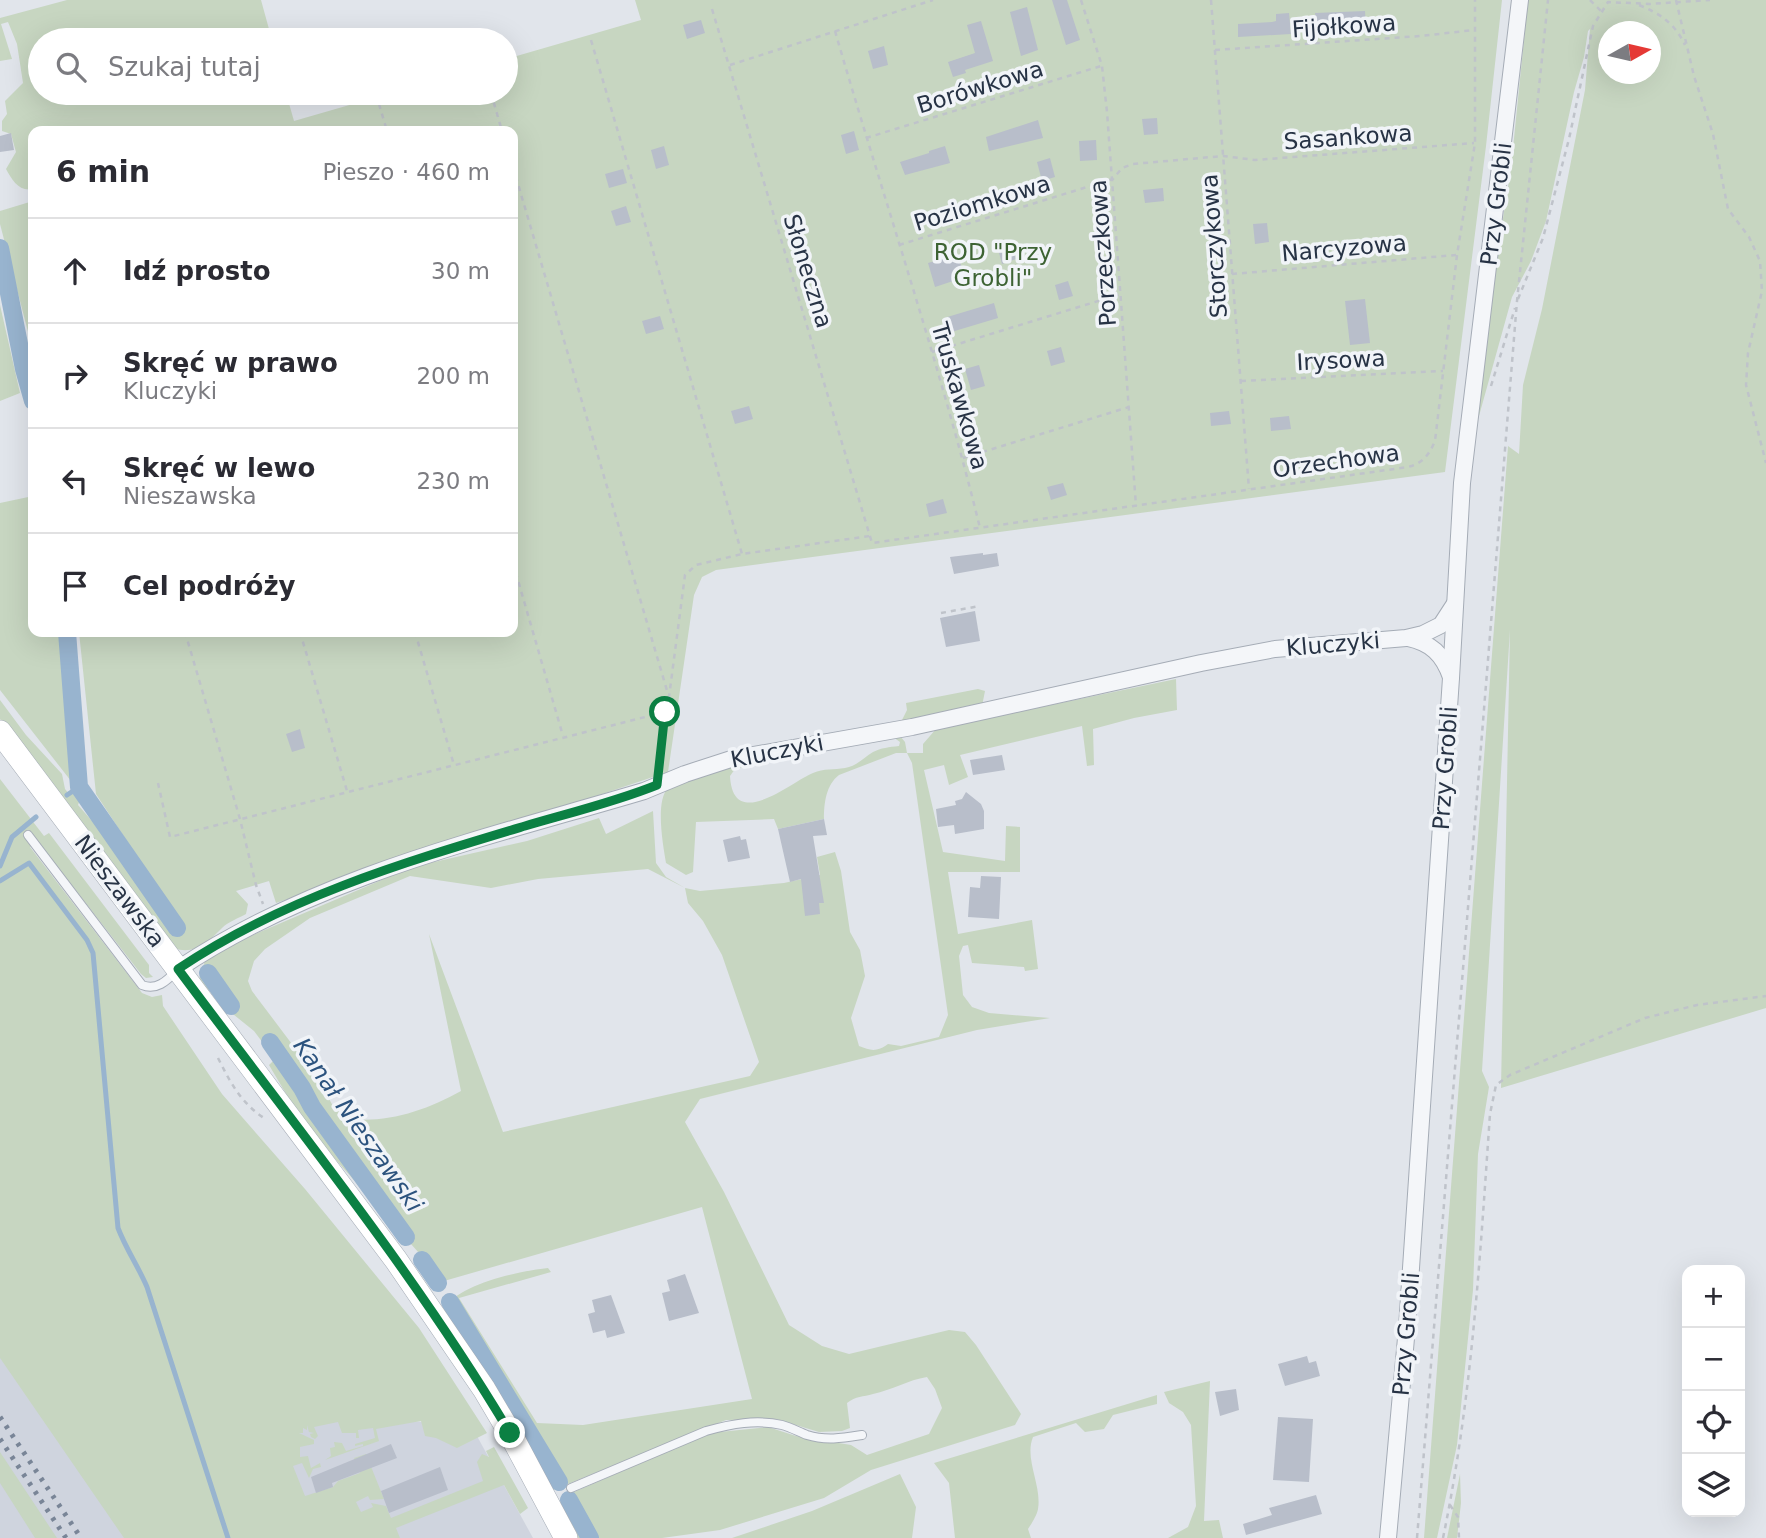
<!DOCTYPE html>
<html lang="pl">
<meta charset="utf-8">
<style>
:root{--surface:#fff;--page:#f7f7f7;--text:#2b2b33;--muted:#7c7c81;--line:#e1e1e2}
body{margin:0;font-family:"DejaVu Sans",sans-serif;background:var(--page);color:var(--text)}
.controls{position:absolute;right:21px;bottom:21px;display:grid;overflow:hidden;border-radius:14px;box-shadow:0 7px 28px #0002}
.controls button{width:63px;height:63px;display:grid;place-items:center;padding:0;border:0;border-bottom:2px solid var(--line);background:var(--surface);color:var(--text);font:35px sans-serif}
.compass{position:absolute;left:1598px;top:21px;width:63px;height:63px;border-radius:50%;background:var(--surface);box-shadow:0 7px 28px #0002;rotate:82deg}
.stop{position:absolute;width:21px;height:21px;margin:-16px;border:5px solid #0b8043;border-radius:50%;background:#fff}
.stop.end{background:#0b8043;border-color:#fff;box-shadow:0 2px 7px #0008}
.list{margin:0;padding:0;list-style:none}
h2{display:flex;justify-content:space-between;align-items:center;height:91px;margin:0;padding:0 28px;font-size:30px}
h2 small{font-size:23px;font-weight:400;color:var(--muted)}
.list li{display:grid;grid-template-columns:46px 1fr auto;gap:21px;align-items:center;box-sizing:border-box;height:105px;padding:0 28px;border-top:2px solid var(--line)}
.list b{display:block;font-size:26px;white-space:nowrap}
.list p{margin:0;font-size:23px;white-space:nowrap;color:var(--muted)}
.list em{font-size:23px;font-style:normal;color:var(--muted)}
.icon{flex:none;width:38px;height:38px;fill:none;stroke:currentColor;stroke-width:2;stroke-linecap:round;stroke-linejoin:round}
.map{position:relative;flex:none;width:1766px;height:1538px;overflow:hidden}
.search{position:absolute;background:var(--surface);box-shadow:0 7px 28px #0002;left:28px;top:28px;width:490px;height:77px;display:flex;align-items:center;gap:18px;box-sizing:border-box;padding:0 24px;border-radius:38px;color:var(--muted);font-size:26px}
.panel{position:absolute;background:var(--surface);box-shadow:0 7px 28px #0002;left:28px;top:126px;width:490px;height:511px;border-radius:14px}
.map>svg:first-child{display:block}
</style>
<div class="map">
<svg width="1766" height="1538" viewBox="0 0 1766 1538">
<rect width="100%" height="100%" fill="#e1e5eb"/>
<g fill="#cfd4de">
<path d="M0,1340l127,198h-127z"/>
<path d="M342,1414l130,13 61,111h-209l-58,-109z"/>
</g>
<g fill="#c7d6c1" fill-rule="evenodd">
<path d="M67,0h194l11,40h-232v53h246l8,28 97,-28h115v-34l135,-39 -6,-20h867l-16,146 -41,326 -729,98 -14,7 -8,18 -26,177 -392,131 -7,-22 -33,10 12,13 -2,10c-7,4 -18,8 -24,14 -13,13 -28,28 -48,20l-84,-114 -2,2 -88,-117v-19l26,35 36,39 3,15 5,6 7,-4 4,6 -3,8 14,16 8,1 64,93 3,-2 -18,-28 4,-4 -57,-87 -17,-162h434v-501h-480v58c-14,3 -21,-9 -27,-20l10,-17 -5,-18 -9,-3v-10l5,-7 -2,-13 18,-18 -6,-39 -9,-22 -7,2 11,35 -12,2v-43z"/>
<path d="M1528,0h238v1008l-265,80 9,-458 -28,441 7,16 -11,67 -5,136 -16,155 -20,93h-13l84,-1092 11,8 4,-69 19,-76 43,-219 5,-61 -2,2 -4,26 -10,35 -28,129 -15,40 -19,36 -43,155 2,-33 40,-251zM1608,32h42v42h-42z"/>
<path d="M33,201v150l-33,-127v-13z"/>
<path d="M0,305l20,88 -20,8z"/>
<path d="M33,496v136h29l9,75v74l-71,-91v-187z"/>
<path d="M1176,679l1,31 -43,8 -41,11 1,36 -7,1 -5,-40 -122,29 8,22 -19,8 -5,-20 -20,5 19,82 62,9 1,-35 14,1v45h-72l10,62 74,-14 6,49 -13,2 -1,-4 -52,-4 -4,-18 -5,1 -4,10 4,39 9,12 17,6 61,5 -73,12 -277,69 -15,23 39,70 65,133 33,21 27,8 100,-24 16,2 11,13 45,69 -6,11 -144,45 -47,28 -104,32 -58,8h-86l-19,-31 17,-15 136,-59 58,-6 28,9 55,9 16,10 62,-21 13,-26 -7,-19 -8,-12c-19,3 -35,13 -54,17 -10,3 -17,2 -26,9l3,25 -8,3 -23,1 -43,-13 -50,1 -173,70 -111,-179c15,-27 77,-40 106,-43l3,4 -92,26 78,125 46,2 169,-26 -50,-192 -258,74 -141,-158 2,-4h-4l-32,-54 6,-6 -21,-28 -36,-29 -9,-12 -4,2 -6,-13 6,-18 20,-14 187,-80 115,-26 72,-23 7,16 47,-23 3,52 10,14 19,11 15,3 84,-8 36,-8 -3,-18 18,-5 6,19 9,61 10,18 5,26 -14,42 8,28c12,5 18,6 29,-2l13,2 38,-9 9,-22 -36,-252 -5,-10h-11l-57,22c-13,10 -15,28 -15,44l-46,10 -4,-10 -78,3 -3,50 -7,3 -20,-12c-3,-18 -11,-62 2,-75 17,-16 125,-33 153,-39l-86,20 -5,7c3,57 61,6 83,-3 11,-5 21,-3 32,-5 12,-2 18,-10 28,-16 8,-4 16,-5 26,-6l1,-4 -7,-5 7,-1 5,6 2,11h16v-9l13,-15zM648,869l37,19 3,15 15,18 19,34 37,107 -9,14 -247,56 -74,-198 32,157c-34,19 -72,32 -111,28l-17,-13 -17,-30 -64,-85 -4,-10 6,-20 11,-12 45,-31 100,-42 81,12 47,-9z"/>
<path d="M978,689l7,2 -3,15 -81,16 6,-12 -1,-7z"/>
<path d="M0,779l44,57 5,-3 100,132v8l4,4 -7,1 -5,-4 -103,-132 -8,5 112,146 10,4 10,-2 1,11 59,88 83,95 114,139 68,105 -30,15 -21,-10 -11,-2 -4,-15 -45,8 3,12 -54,19 6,-4 -1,-8 5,-1 -1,-5 8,1 4,8 17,-5v-2l-8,2v-2l20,-6 -2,-10 -15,2 1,8h-3v-5h-14l-4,-11 -24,5 4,9 -3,3 -4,-2 -1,-3 4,-1 -5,-1 -2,-7v5l-4,-2v5h-4l15,7v4l-14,3v10l8,-1 3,12 9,-5 1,4 -8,2 -4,9 -7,-15 -9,3 12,30 28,-9 5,-6 22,-8 -6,-15 12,-4 18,45 -14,1 -2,-4 -12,6 5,10 12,-5 -2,-4 15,3 5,12 92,-37 -6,-19 5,-8 7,3 -3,-6 8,-4 34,61 -8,6 -16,-29 -108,43 4,10h-276l-124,-180z"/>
<path d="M1210,1381l-6,140 15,-1 4,18h-55l20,-11 8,-21 -5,-81 -8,-13 -14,-9 -5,-11z"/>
<path d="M1157,1395v9l-44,11 -9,14 -19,3 -9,-9 -43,14c-9,22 9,48 5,72 -1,6 -6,14 -10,20l3,9h-76l-6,-55 -15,-20z"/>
<path d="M0,1452l57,86h-22l-35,-55z"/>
<path d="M900,1474l16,33 -4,31h-180l80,-27z"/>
<path d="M1460,1474l1,29 -4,35h-10z"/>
</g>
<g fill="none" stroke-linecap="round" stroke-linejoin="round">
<g stroke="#98b4cf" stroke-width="5">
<path d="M67,795l12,-8"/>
<path d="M0,866l12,-29 24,-20"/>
<path d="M0,881l29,-18 58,77 6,13 25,275c8,21 20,38 29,59l81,251"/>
</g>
<g stroke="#98b4cf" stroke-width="18">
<path d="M0,248l24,121 9,32"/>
<path d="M67,632l12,155 98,141"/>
<path d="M208,973l23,33"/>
<path d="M270,1042l32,46 10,19 94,130"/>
<path d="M422,1260l16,23"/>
<path d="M450,1302l109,180"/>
<path d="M569,1500l21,38"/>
</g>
</g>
<g fill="#b8beca">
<path d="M1052,0h15l13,40 -14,5z"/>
<path d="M1027,7l11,43 -17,6 -11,-44z"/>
<path d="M1365,11l1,16 -49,5 -2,-19z"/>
<path d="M1289,13l2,21 -53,3v-13l34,-2 4,-1v-7z"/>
<path d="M701,20l4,13 -18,6 -4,-14z"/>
<path d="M981,21l12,40 -28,9 1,3 -13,4 -5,-15 27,-9 -8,-28z"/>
<path d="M884,46l4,19 -15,4 -5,-18z"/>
<path d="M1157,118l1,16 -14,1 -2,-16z"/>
<path d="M1038,120l5,18 -54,13 -3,-14z"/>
<path d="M854,131l5,19 -13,4 -5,-19z"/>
<path d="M11,133l3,17 -14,2v-16z"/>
<path d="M1096,140l1,20 -17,1 -1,-20z"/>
<path d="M664,146l5,19 -13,4 -5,-19z"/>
<path d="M945,146l5,17 -45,12 -5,-13 29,-9v-2z"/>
<path d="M1050,158l5,19 -13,4 -5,-19z"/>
<path d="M623,169l4,14 -18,5 -4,-14z"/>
<path d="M1163,188l1,13 -19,2 -2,-13z"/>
<path d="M626,206l5,16 -15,4 -5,-15z"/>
<path d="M1267,223l2,19 -14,2 -2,-20z"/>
<path d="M1012,245l4,14 -14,5 -4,-15z"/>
<path d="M949,257l2,4 8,-2 6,18 -30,10 -7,-24z"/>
<path d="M1068,281l5,15 -14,4 -4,-15z"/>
<path d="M1365,299l5,44 -20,2 -5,-44z"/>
<path d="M994,303l4,15 -50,15 -4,-15z"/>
<path d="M660,316l4,13 -18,5 -4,-13z"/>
<path d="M1061,347l4,15 -14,4 -4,-15z"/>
<path d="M979,365l6,21 -14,4 -6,-21z"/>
<path d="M749,406l4,13 -18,5 -4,-13z"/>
<path d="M1229,411l2,13 -20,2 -1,-13z"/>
<path d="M1289,416l2,13 -20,2 -1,-13z"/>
<path d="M1063,483l4,12 -16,5 -4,-13z"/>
<path d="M943,499l4,14 -18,4 -3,-13z"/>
<path d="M983,553v2l14,-2 2,13 -45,8 -4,-17z"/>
<path d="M975,611l5,30 -34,6 -6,-29z"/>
<path d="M300,729l5,19 -13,4 -6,-18z"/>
<path d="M1002,755l3,15 -32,5 -3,-15z"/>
<path d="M966,792l15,12 3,7v18l-29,5 -1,-9 -16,2 -2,-18 20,-4 -1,-4 7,-2z"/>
<path d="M824,819l3,16 -14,1 11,67h-5l1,11 -15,2 -4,-37 -11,3 -12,-53z"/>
<path d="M740,836l1,4 5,-1 4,19 -22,4 -5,-22z"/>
<path d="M981,876l20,1 -2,42 -31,-2 2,-30 10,1z"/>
<path d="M685,1274l14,39 -30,8 -7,-28 8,-2 -3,-11z"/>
<path d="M611,1295l14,38 -18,5 -2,-8 -12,3 -5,-19 7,-2 -3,-12z"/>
<path d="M1307,1356l2,7 7,-2 4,15 -35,10 -7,-22z"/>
<path d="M1236,1389l3,21 -19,6 -5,-24z"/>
<path d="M1278,1417l35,2 -4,63 -36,-2z"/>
<path d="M391,1444l6,14 -65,25 1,4 -17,6 -5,-16z"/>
<path d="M440,1467l8,23 -59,23 -8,-22z"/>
<path d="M1316,1495l6,19 -76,21 -3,-11 29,-9 -3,-7z"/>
</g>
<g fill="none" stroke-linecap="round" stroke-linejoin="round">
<defs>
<g id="lane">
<path d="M28,835l114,150c14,6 25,-4 34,-14"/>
<path d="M571,1488l135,-57c25,-7 50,-12 76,-6 8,2 17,7 25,10 19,6 36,3 55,0"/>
</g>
<g id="street">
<path d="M1408,638c23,5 35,16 43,39"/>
<path d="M178,969c139,-93 308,-131 466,-178l41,-17 46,-15 181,-32 289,-64 74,-14 131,-11 17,-4 18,-9 13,-20"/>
<path d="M1388,1538l19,-211 44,-649 11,-195 58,-483"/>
</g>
<path id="secondary" d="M0,732l396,528 88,129 26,44 56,105"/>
</defs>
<use href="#lane" stroke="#a5acb6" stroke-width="10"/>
<use href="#street" stroke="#a5acb6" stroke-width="18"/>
<use href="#secondary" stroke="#a5acb6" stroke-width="24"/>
<g stroke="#bfc3ca" stroke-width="2.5" stroke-dasharray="5 5" stroke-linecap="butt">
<path d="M1081,0l21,66 5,46 29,394"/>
<path d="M1211,0l38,489"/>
<path d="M1590,0l12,12"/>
<path d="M1676,0l18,76 19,58 15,75 21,28 11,24 2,30 -14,62 -2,32 20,78"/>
<path d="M1639,5c22,9 36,19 46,40"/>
<path d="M712,9l160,534 536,-76c15,-4 21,-12 27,-26l22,-186 18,-112v-143"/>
<path d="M835,31c48,166 104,330 145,497"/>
<path d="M591,40l151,514"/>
<path d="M1215,50l206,-14 53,-6"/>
<path d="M730,65l203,-65"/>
<path d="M491,93l11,38"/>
<path d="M379,104l8,27"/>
<path d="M866,138l235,-72"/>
<path d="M513,167l155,527"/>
<path d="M899,245l214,-66 9,-11 11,-4 90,-8 32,4 219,-17"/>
<path d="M1232,274l224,-19"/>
<path d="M1518,299l25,-61 26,-99 24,-113 15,-24 41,2 61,-4"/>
<path d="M932,352l189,-58"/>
<path d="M1241,381l202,-10"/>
<path d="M1491,386l24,-78"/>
<path d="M963,458l166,-51"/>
<path d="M513,563l50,173"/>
<path d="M941,613l39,-7"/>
<path d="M185,632l55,187 16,66 7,19"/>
<path d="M300,632l47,159"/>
<path d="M415,632l39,133"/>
<path d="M659,768l6,-56"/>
<path d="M158,783l12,54 495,-125 4,-15 16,-122 11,-10 46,-11 128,-18"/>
<path d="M218,1058c12,24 23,45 46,60"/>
<path d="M1450,1505l8,12 1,21"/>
<path d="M1417,1538l100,-1237 31,-301"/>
<path d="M1443,1538c29,-140 37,-281 47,-424l6,-29 14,-10 135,-57 52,-13 69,-9"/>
</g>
<use href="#lane" stroke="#f4f6f9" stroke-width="8"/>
<use href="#street" stroke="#f4f6f9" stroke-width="16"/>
<use href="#secondary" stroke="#fff" stroke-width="23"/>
<g stroke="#798597" stroke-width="5" stroke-dasharray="3.5 7" stroke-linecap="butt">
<path d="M0,1417l81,121"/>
<path d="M0,1439l66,99"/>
</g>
</g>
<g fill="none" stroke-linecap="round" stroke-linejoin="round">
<path stroke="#0b8043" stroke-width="9" d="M510,1433c-97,-163 -218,-311 -332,-464 105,-71 227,-107 347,-143 44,-13 90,-24 132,-41l8,-73"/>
</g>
<g text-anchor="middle" stroke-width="7" stroke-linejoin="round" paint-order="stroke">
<g font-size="23" fill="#273345" stroke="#f1f4f8">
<text transform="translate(1344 26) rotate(-4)" y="8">Fijołkowa</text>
<text transform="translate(980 87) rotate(-17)" y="8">Borówkowa</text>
<text transform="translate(1348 137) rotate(-4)" y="8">Sasankowa</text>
<text transform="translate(982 203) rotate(-17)" y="8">Poziomkowa</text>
<text transform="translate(1496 204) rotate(-83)" y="8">Przy Grobli</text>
<text transform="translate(1214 246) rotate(-94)" y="8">Storczykowa</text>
<text transform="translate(1344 248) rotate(-5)" y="8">Narcyzowa</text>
<text transform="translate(1103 253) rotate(-94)" y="8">Porzeczkowa</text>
<text transform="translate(808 271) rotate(73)" y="8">Słoneczna</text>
<text transform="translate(1341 360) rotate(-3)" y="8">Irysowa</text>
<text transform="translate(960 396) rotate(74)" y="8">Truskawkowa</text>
<text transform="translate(1336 461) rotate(-8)" y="8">Orzechowa</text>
<text transform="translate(1333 644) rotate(-5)" y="8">Kluczyki</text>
<text transform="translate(777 751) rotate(-11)" y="8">Kluczyki</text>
<text transform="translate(1445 768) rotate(-86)" y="8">Przy Grobli</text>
<text transform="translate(120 891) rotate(53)" y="8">Nieszawska</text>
<text transform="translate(1406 1334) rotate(-85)" y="8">Przy Grobli</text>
</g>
<g font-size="23" fill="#3d6333" stroke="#f1f4f8">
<text x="993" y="260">ROD "Przy<tspan x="993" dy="26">Grobli"</tspan></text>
</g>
<g font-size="24" font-style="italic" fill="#2c537e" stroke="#f1f4f8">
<text transform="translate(358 1125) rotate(55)" y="8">Kanał Nieszawski</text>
</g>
</g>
</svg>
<div class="controls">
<button>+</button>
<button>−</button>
<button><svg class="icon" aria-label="locate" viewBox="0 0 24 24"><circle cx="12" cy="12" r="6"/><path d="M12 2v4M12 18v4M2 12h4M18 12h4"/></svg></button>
<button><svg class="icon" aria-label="layers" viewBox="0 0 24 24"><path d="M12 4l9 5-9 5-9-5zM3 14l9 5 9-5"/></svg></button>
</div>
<svg class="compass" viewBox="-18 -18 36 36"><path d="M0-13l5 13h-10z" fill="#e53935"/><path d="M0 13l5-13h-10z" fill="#7c7c81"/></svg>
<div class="stop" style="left:665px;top:712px"></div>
<div class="stop end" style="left:510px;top:1433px"></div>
<div class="search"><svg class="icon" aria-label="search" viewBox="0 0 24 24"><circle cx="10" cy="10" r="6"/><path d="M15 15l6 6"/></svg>Szukaj tutaj</div>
<section class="panel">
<h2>6 min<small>Pieszo · 460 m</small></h2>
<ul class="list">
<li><svg class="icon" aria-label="ahead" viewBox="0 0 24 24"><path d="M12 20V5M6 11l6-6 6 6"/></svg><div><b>Idź prosto</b></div><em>30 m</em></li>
<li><svg class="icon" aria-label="right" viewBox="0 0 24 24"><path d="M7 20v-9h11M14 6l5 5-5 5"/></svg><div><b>Skręć w prawo</b><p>Kluczyki</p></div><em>200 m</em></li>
<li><svg class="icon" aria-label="left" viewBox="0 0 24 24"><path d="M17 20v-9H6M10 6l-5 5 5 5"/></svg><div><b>Skręć w lewo</b><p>Nieszawska</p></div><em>230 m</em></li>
<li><svg class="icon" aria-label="arrive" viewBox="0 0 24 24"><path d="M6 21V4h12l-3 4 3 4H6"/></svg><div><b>Cel podróży</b></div></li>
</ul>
</section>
</div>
